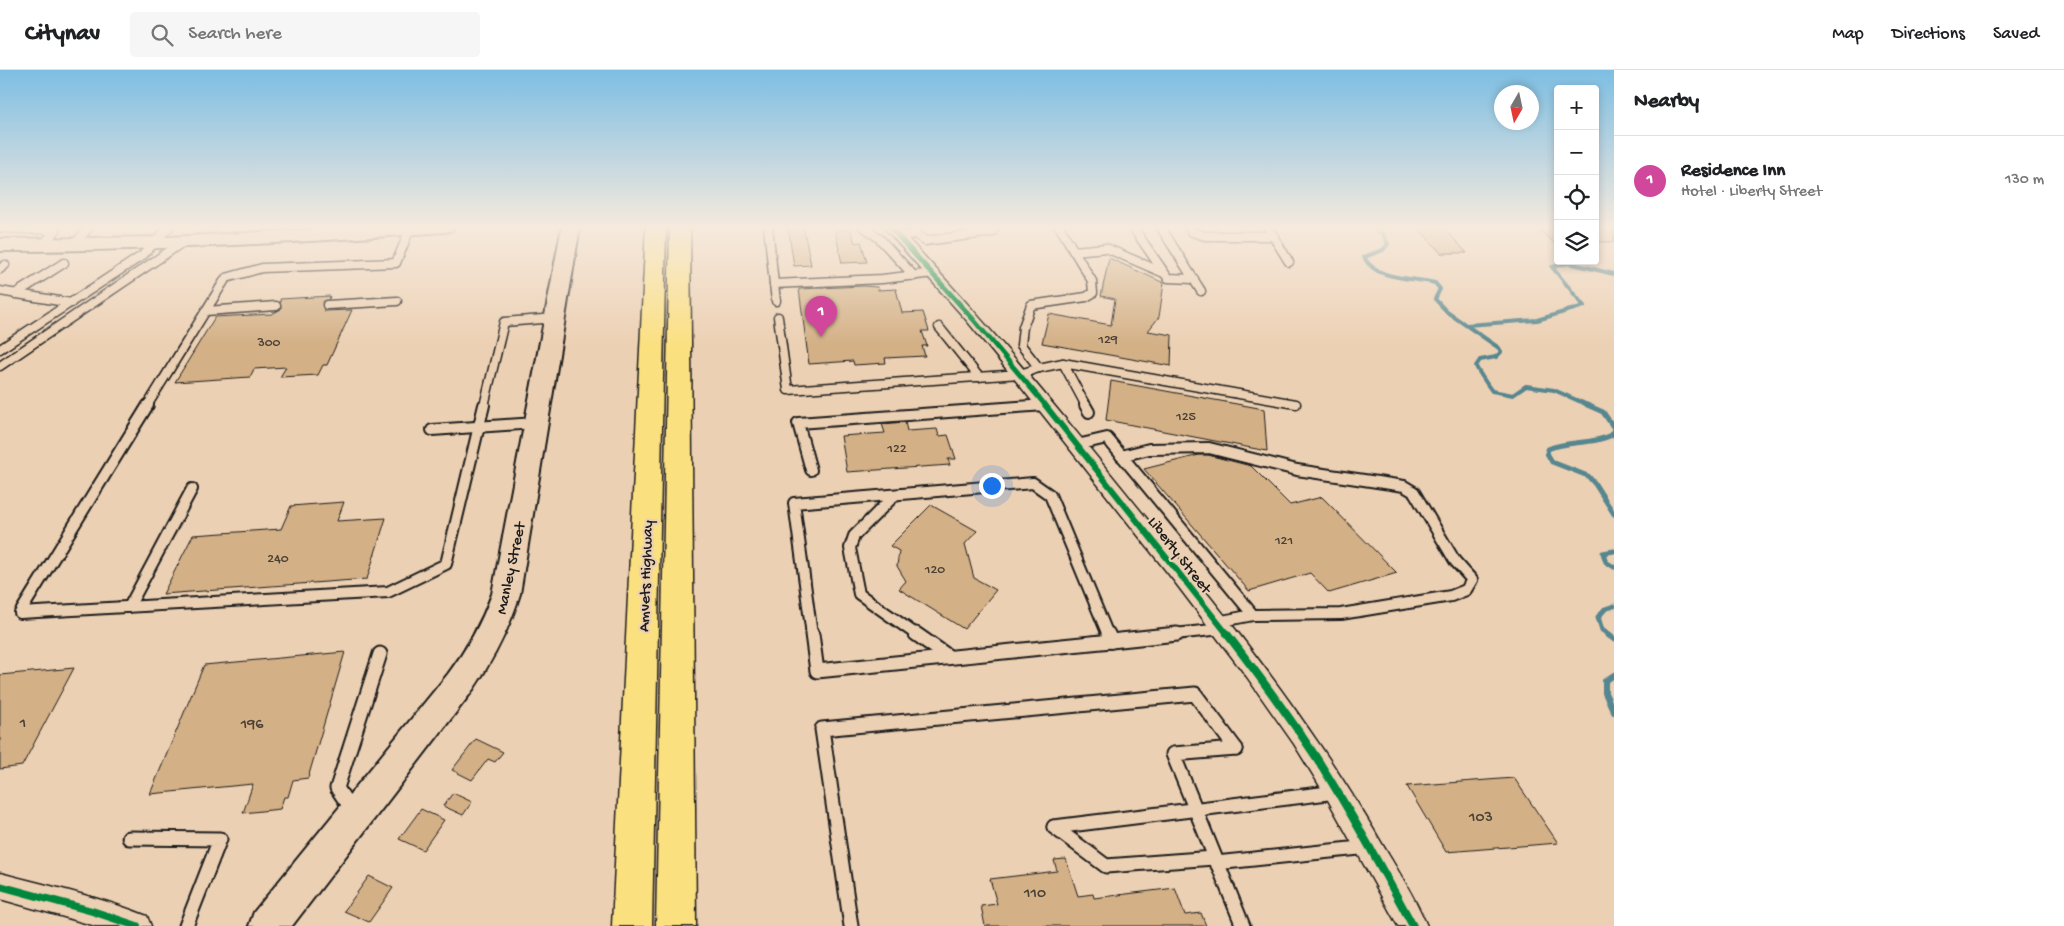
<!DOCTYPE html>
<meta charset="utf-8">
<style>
:root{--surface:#fff;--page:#f6f6f6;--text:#202124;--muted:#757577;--line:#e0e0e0;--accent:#111827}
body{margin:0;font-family:"Gochi Hand",sans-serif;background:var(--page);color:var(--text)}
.controls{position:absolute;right:15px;top:15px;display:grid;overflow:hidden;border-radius:5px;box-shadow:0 2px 8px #0003}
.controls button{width:45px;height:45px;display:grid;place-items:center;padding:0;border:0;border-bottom:1px solid var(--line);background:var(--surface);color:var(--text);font:25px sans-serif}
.compass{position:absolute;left:1494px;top:15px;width:45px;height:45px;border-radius:50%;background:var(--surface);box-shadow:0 2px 8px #0003;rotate:189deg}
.you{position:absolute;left:991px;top:415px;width:18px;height:18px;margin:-12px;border:4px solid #fff;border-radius:50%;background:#1a73e8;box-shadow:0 0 0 8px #1a73e833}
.badge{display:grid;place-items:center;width:32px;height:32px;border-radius:50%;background:var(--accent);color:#fff;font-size:16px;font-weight:700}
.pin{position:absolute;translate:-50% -41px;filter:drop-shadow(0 1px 2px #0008)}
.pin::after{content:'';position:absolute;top:26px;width:18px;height:15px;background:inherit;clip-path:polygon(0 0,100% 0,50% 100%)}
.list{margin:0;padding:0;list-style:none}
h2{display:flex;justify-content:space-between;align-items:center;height:65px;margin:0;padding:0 20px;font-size:21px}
h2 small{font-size:16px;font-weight:400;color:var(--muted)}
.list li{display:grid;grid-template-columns:32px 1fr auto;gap:15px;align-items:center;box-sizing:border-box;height:90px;padding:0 20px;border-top:1px solid var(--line)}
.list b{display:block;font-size:19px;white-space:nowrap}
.list p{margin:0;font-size:16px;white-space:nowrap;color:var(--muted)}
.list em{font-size:16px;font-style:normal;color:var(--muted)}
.icon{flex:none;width:28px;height:28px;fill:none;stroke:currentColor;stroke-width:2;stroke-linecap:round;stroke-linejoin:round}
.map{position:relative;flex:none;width:1614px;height:856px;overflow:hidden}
header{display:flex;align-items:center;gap:30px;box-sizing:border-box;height:70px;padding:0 25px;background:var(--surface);border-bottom:1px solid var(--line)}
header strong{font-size:24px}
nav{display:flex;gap:28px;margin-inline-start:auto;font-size:18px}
.search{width:350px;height:45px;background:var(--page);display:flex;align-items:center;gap:12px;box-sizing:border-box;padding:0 18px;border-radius:5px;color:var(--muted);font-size:19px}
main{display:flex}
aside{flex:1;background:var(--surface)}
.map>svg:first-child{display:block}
</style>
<header>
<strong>Citynav</strong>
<div class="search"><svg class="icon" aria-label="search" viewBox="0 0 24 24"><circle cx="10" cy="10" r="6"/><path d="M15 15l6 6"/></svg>Search here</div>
<nav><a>Map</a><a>Directions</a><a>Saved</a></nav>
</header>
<main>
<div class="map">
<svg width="1614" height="856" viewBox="0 0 1614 856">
<rect width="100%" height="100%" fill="#ecd0b3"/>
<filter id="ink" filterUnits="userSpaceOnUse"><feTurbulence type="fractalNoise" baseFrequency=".02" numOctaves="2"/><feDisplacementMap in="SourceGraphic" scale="10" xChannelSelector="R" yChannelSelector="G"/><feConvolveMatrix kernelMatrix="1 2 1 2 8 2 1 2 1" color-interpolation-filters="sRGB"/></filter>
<g filter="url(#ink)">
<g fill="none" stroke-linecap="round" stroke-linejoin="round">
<g stroke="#57868f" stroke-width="4">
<path d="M1370,156l13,8 5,10 -5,6 -19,7c12,24 48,20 71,26l5,6 -5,10 12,13 52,36 2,4 -5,5 -16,3 -4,6c0,2 14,23 16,25l21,4 13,-9 28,4 36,16"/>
<path d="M1467,255l70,-5 47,-14 -32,-39 16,-4 46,11"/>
</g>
<g stroke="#57868f" stroke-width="5">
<path d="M1587,335l16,7 11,16 -2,7c-20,10 -43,5 -64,14l-1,4 5,9 36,14 7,8 19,30"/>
<path d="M1614,481l-11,2 3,9 8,5"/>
<path d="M1609,565l-7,-5 -4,-13 7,-8 9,-3"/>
</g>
<g stroke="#57868f" stroke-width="6">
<path d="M1607,564l7,5"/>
<path d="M1614,605l-9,6v12l9,19"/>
</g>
</g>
<g fill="#d3b085" stroke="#1c1c1c">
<path d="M803,156l8,39 -17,1 -6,-39z"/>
<path d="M1416,156h26l25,27h-26z"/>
<path d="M1536,156h22v21z"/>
<rect x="1595" y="156" width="19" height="16"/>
<path d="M851,160l4,13 6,-1 6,20 -25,1 -7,-32z"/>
<path d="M1109,188l55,25 -5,34 -11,14 24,4 -1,31 -129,-23 7,-29 62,11 4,-26 -14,-3z"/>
<path d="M863,216l14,1 1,3 18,-1 6,24 21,-1 6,19h-7l5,15h-5l3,10 -40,2 1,5 -32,2 -1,-4 -44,3 -10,-75z"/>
<path d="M330,226l-1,3 -7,4 2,8 28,-1 -25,55h-4l-5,10 -38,2 6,-10 -32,2 -4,8 -75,5 40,-65 57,-3 9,-5 -1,-10z"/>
<path d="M1111,311l153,28 3,42 -161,-31z"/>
<path d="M905,352l2,9 30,-2 2,7 9,-1 8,24h-8l2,6 -103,7 -6,-36 44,-3 -3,-9z"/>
<path d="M1199,385h9l43,11 39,39 32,-8 75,76 -68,20 -19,-20 -61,18 -105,-122z"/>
<path d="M344,432l-7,19 49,-3 -19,61 -204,15 30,-59 88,-6 10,-23z"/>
<path d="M931,435l46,26 -12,13 9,34 22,12 -32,39 -65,-40 7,-8 -9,-15 2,-15 -9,-5z"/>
<path d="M345,582l-37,126 -15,2 -5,17h-4l-4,12 -37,4 10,-29 -103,10 54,-129z"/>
<path d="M74,598l-52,98 -22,3v-94z"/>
<path d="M476,669l27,13 -8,10 -7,-3 -16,21 -20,-10z"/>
<path d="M1514,708l44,65 -112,9 -39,-66z"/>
<path d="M453,723l19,9 -9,13 -20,-9z"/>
<path d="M421,739l23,11 -21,30 -24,-11z"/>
<path d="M1066,789l12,37 15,-2 1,4 81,-10 10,27 16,-2 5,13h-221l-4,-20 16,-2 -7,-25 67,-8 -3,-11z"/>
<path d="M369,806l24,12 -24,34 -25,-11z"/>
</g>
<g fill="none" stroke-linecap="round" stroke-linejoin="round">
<defs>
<g id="service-far2">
<path d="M768,156l6,58 108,-5 52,-6"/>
<path d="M863,156l16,12 35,38"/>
<path d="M1132,156l36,52 26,1"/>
<path d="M1160,156l41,65"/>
<path d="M1188,156l4,6 13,4h69"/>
<path d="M1267,156l22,36"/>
<path d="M0,158l56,2 -14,16"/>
<path d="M899,166l17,-2 9,7 68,-9 -2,-6"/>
<path d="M73,176l17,-20"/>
<path d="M1073,181l33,-3 58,25"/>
<path d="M0,199l5,-4"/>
<path d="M774,214l2,17"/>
<path d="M0,221l71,12"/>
<path d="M15,224l49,-31"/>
<path d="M327,235l70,-4"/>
<path d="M206,241l70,-5"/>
<path d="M778,247l10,73 232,-16 19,-6 -18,-23 2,-18 8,-22 55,-8 7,-4 -1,-12 -33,-55"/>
<path d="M939,257l40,50"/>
<path d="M0,279l143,-94 27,-29"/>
<path d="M1063,293l23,43"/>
<path d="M0,296l183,-124"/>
<path d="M1039,298l24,-5 233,41"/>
<path d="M147,336l79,-128 36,-10 134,-5 14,-34"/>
<path d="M484,336l20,-84 52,-4"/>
<path d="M1031,336l14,-1"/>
</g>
<g id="service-far1">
<path d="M148,335l-128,208 368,-21 58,-28 38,-159"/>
<path d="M1085,335l4,7"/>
<path d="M432,360l104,-7"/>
<path d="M1077,375l30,-7 146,177 -36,7"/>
<path d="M1121,386l28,-7 60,-1 88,22 107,16 10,6 41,69 17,19 -6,10 -15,6 -110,18 -88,1"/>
<path d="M811,400l-13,-47 247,-18"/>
<path d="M895,425l-41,41 -4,12 9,46 58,41"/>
<path d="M129,537l63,-118"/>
<path d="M812,565l-18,-132 239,-20 17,12 58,140"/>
<path d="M1165,565l57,-6"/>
</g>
<g id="service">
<path d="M812,564l5,37 294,-30"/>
<path d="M916,564l33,23"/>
<path d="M1108,564l3,7"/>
<path d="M1111,571l66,-7"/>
<path d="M1236,679l-63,5 70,172"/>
<path d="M357,734l-12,-4 -8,-12 43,-134"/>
<path d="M1054,757l282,-35"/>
<path d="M1054,757l52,39 108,-8"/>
<path d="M129,768l91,1 -34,87"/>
<path d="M1216,793l153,-16"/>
<path d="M851,856l-29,-197 373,-35 41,55"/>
</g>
<g id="minor">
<path d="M883,156h13c97,102 185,211 273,320 76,93 148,187 209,291 17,29 36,58 49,89h-29l-75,-135 -29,-47 -47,-67 -73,-96 -153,-194 -53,-65z"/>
<path d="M0,803c49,13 100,24 147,43l4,10h-55l-96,-27z"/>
</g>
<g id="secondary">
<path d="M375,156h79l-2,4 -7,2c-148,11 -296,19 -445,19v-12l167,-2z"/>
<path d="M562,156h18l-60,368c-11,36 -28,68 -50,100l-178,232h-43l5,-14 194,-238c19,-25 33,-50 44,-80z"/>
</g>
<g id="motorway">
<path d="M646,156h20l-14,700h-40z"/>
<path d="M670,156h20l6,700h-40z"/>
</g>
</defs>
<use href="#service-far2" stroke="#1c1c1c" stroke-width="11"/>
<use href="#service-far1" stroke="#1c1c1c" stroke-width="14"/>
<use href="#service" stroke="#1c1c1c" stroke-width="17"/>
<use href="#minor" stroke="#1c1c1c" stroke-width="3"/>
<use href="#secondary" stroke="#1c1c1c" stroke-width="4"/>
<use href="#motorway" stroke="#1c1c1c" stroke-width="3"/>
<use href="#service-far2" stroke="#ecd0b3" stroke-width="8"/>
<use href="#service-far1" stroke="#ecd0b3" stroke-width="10"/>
<use href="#service" stroke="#ecd0b3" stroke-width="13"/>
<use href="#minor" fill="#ecd0b3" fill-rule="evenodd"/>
<use href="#secondary" fill="#ecd0b3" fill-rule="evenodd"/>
<use href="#motorway" fill="#fbe080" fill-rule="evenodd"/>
<defs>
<path id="cycleway-far2" d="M889,156l84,93 73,87"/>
<path id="cycleway-far1" d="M1045,335l183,230"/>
<g id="cycleway">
<path d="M1227,564c31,40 61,81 89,123 35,55 66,112 97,169"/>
<path d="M0,816l92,25 45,15"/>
</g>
</defs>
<use href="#cycleway-far2" stroke="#ecd0b3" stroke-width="8"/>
<use href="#cycleway-far1" stroke="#ecd0b3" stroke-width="9"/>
<use href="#cycleway" stroke="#ecd0b3" stroke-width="11"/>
<use href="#cycleway-far2" stroke="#00873e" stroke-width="5"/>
<use href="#cycleway-far1" stroke="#00873e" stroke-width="6"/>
<use href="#cycleway" stroke="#00873e" stroke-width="8"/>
</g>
</g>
<linearGradient id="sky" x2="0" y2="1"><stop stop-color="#7dbee3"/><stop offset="0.57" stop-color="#f6eadd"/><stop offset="1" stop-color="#f6eadd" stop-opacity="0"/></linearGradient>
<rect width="1614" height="276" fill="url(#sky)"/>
<g text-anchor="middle" stroke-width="4.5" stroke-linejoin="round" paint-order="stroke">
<g font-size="14" fill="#4a4136">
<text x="1108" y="273">129</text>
<text x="269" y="276">300</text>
<text x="1186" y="350">125</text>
<text x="897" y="382">122</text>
<text x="1284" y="474">121</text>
<text x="278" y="492">240</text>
<text x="935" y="503">120</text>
</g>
<g font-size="16" fill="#1c1c1c" stroke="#ecd0b3">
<text transform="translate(1181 484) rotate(52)" y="6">Liberty Street</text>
<text transform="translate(509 498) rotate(-78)" y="6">Manley Street</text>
<text transform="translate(644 506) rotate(-88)" y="6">Amvets Highway</text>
</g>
<g font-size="16" fill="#4a4136">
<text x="23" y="657">1</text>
<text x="252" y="658">196</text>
<text x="1481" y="751">103</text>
<text x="1035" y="827">110</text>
</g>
</g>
</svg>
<div class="controls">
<button>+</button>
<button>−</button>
<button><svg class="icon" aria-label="locate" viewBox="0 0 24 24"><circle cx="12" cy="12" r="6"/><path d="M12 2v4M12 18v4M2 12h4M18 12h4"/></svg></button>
<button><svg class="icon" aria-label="layers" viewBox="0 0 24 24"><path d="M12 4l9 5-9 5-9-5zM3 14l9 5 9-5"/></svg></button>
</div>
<svg class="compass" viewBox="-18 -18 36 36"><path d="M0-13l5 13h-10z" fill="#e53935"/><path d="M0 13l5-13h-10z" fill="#757577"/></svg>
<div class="you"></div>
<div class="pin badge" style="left:821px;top:267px;background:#d1479c">1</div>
</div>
<aside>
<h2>Nearby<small></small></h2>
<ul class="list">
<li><span class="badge" style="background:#d1479c">1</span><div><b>Residence Inn</b><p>Hotel · Liberty Street</p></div><em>130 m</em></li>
</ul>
</aside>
</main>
